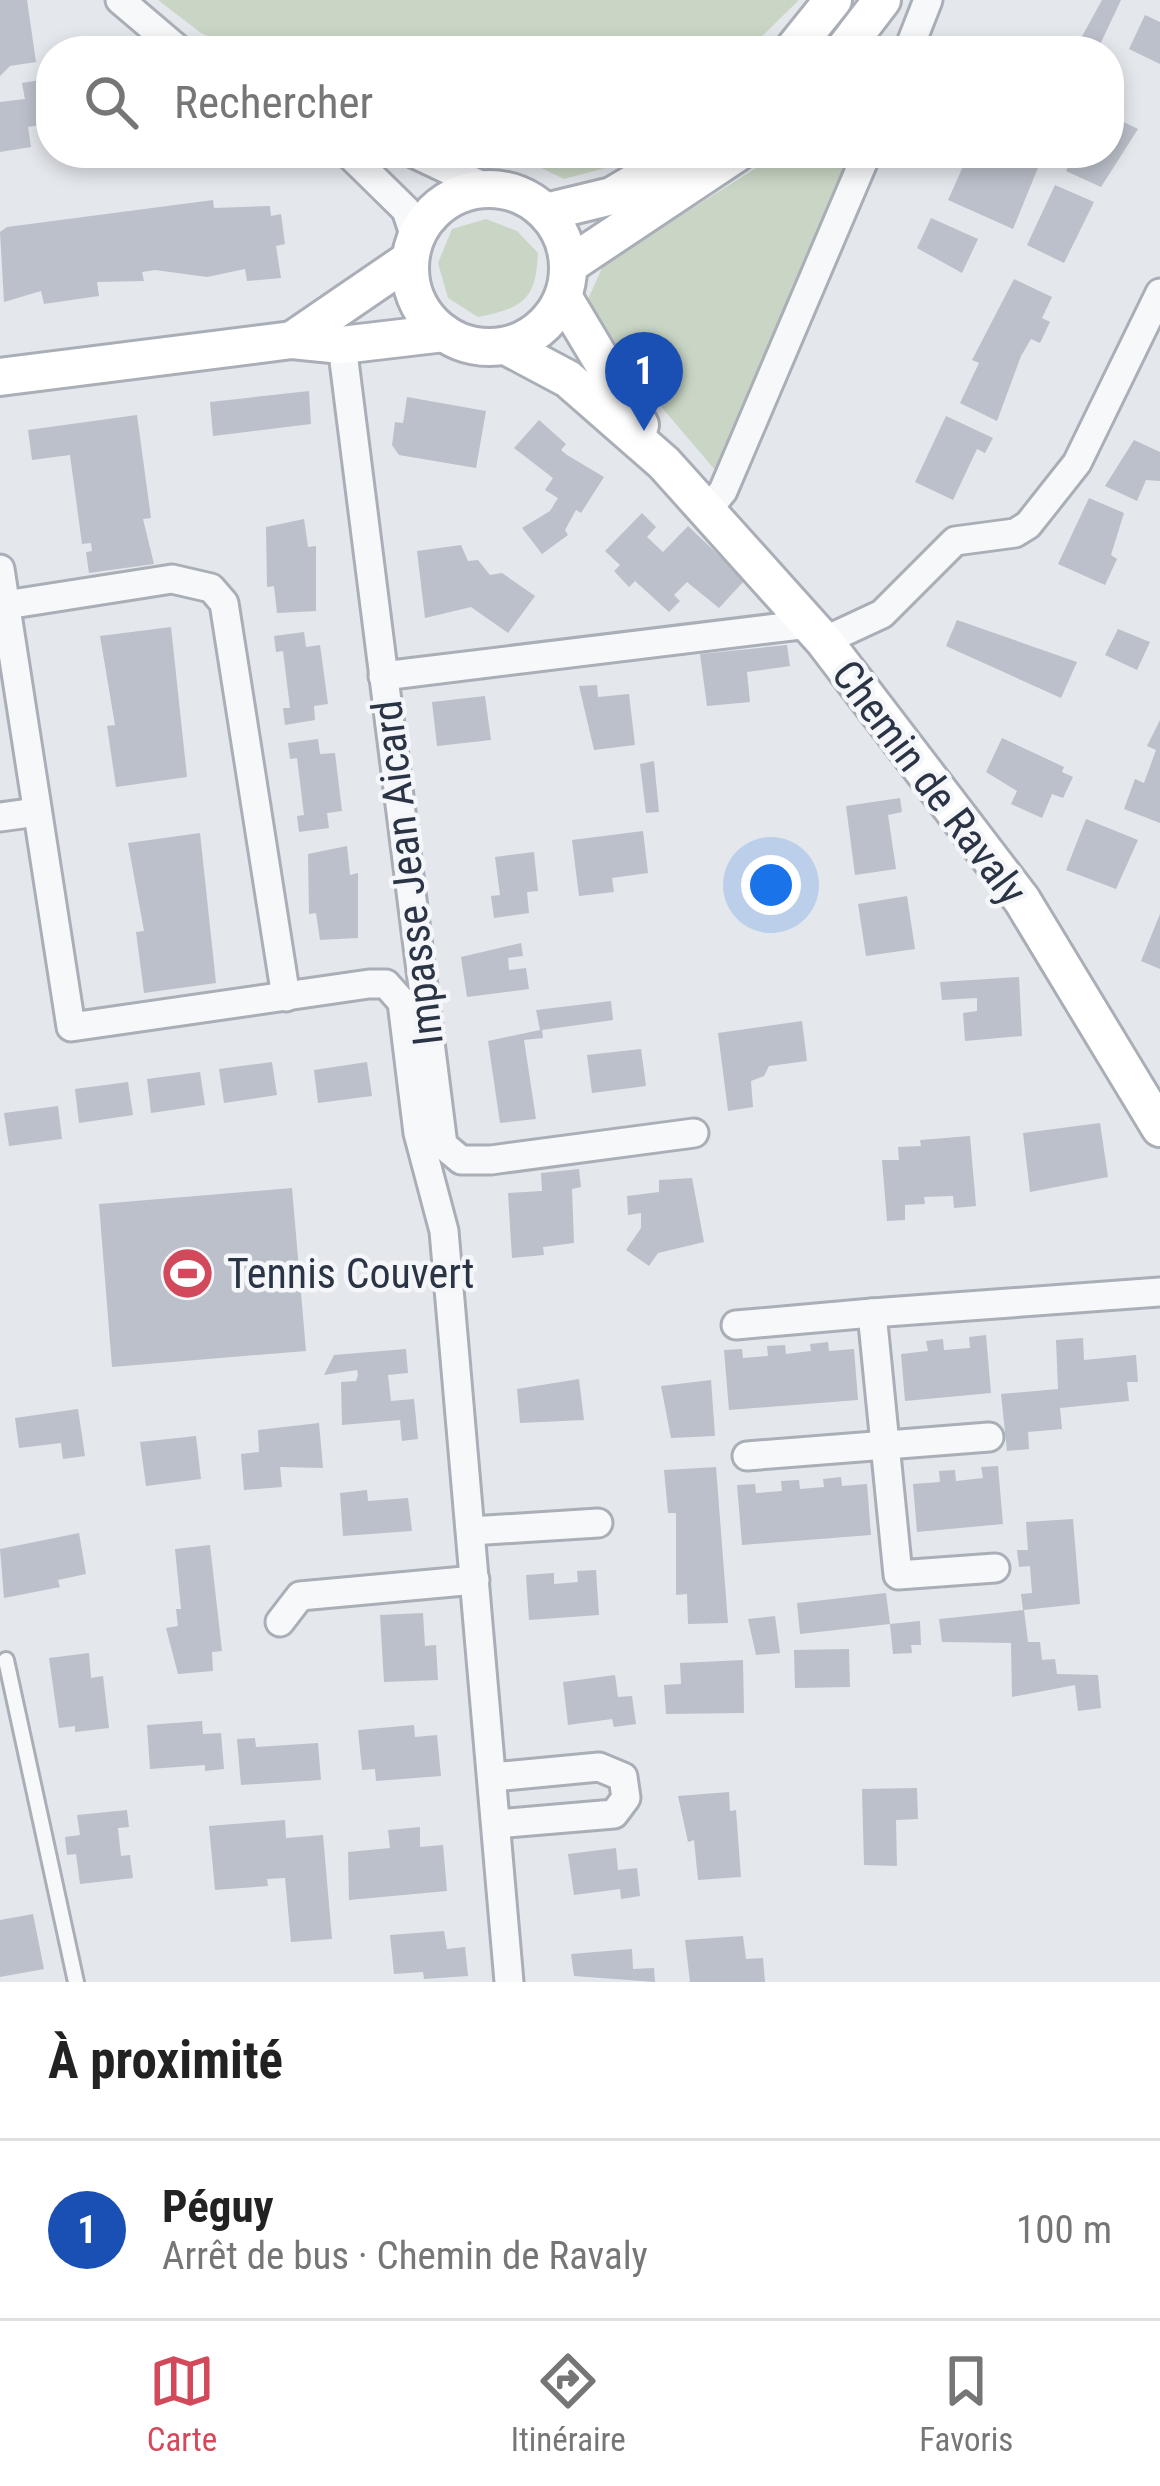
<!DOCTYPE html>
<html lang="fr">
<meta charset="utf-8">
<style>
:root{--surface:#fff;--page:#f6f6f6;--text:#222;--muted:#767676;--line:#e0e0e0;--accent:#d1495b}
body{margin:0;font-family:"Roboto Condensed",sans-serif;background:var(--page);color:var(--text)}
.you{position:absolute;left:771px;top:885px;width:42px;height:42px;margin:-30px;border:9px solid #fff;border-radius:50%;background:#1a73e8;box-shadow:0 0 0 18px #1a73e833}
.badge{display:grid;place-items:center;width:78px;height:78px;border-radius:50%;background:var(--accent);color:#fff;font-size:39px;font-weight:700}
.pin{position:absolute;translate:-50% -99px;filter:drop-shadow(0 3px 6px #0008)}
.pin::after{content:'';position:absolute;top:63px;width:42px;height:36px;background:inherit;clip-path:polygon(0 0,100% 0,50% 100%)}
.list{margin:0;padding:0;list-style:none}
h2{display:flex;justify-content:space-between;align-items:center;height:156px;margin:0;padding:0 48px;font-size:51px}
h2 small{font-size:39px;font-weight:400;color:var(--muted)}
.list li{display:grid;grid-template-columns:78px 1fr auto;gap:36px;align-items:center;box-sizing:border-box;height:180px;padding:0 48px;border-top:3px solid var(--line)}
.list b{display:block;font-size:45px;white-space:nowrap}
.list p{margin:0;font-size:39px;white-space:nowrap;color:var(--muted)}
.list em{font-size:39px;font-style:normal;color:var(--muted)}
.icon{flex:none;width:66px;height:66px;fill:none;stroke:currentColor;stroke-width:2;stroke-linecap:round;stroke-linejoin:round}
.map{position:relative;flex:none;width:1160px;height:1982px;overflow:hidden}
.search{position:absolute;background:var(--surface);box-shadow:0 6px 18px #0003;left:36px;right:36px;top:36px;height:132px;display:flex;align-items:center;gap:30px;box-sizing:border-box;padding:0 42px;border-radius:48px;color:var(--muted);font-size:45px}
.sheet{height:336px;background:var(--surface)}
nav{display:flex;justify-content:space-around;align-items:center;box-sizing:border-box;height:168px;border-top:3px solid var(--line);background:var(--surface);font-size:33px;color:var(--muted)}
nav a{display:grid;justify-items:center;gap:6px}
nav .on{color:var(--accent)}
.map>svg:first-child{display:block}
</style>
<div class="map">
<svg width="1160" height="1982" viewBox="0 0 1160 1982">
<rect width="100%" height="100%" fill="#e4e7ec"/>
<g fill="#c9d6c5">
<path d="M158,0h641l-52,51h-502l-44,-18z"/>
<path d="M468,153h165l-20,13 -49,13 -39,-19z"/>
<path d="M780,153h71l-136,317 -108,-127 -19,-44 16,-35z"/>
<path d="M486,219l31,12 21,22c-2,47 -15,55 -60,64l-30,-19 -10,-35 14,-34z"/>
</g>
<g fill="#bbc0ca">
<path d="M0,0h27l9,62 -26,4 -10,10z"/>
<path d="M1102,0h19l-24,51h-23z"/>
<path d="M1145,15l15,7v42l-31,-15z"/>
<path d="M46,79l5,44 -23,4 3,20 -31,5v-50l25,-3 -3,-16z"/>
<path d="M1109,115l29,14 -37,58 -35,-16 9,-18h34z"/>
<path d="M969,153h75l-31,76 -65,-29z"/>
<path d="M1055,185l39,17 -30,61 -37,-18z"/>
<path d="M213,200l1,8 56,-2 1,10 10,-2 4,30 -9,2 5,32 -34,3 -2,-12 -38,8 -52,-7 -13,2 2,9 -47,1 2,14 -55,8 -3,-13 -37,11 -4,-70 7,-5z"/>
<path d="M931,218l47,21 -16,34 -45,-25z"/>
<path d="M1014,279l38,18 -10,21 8,4 -10,21 -9,-4 -10,17 -24,65 -37,-18 19,-40 -7,-3z"/>
<path d="M309,391l2,33 -98,12 -3,-34z"/>
<path d="M407,397l79,14 -10,57 -77,-13 -7,-10 3,-23 8,1z"/>
<path d="M137,415l14,103 -8,1 11,45 -65,9 -3,-21 6,-1 -1,-8 -9,1 -12,-89 -38,5 -4,-30z"/>
<path d="M946,416l47,22 -8,15 -8,-4 -24,51 -38,-18z"/>
<path d="M539,420l27,24 -5,6 6,5 37,22 -23,36 -5,-3 -11,20 3,5 -26,19 -20,-26 28,-17 8,-13 -13,-8 8,-12 -39,-30z"/>
<path d="M1134,440l26,12v29l-14,-1 -9,21 -32,-15z"/>
<path d="M1089,498l35,15 -13,42 6,4 -12,26 -47,-21z"/>
<path d="M642,513l14,14 -9,10 16,15 25,-26 57,54 -26,28 -32,-26 -13,13 6,6 -11,11 -34,-31 -6,6 -15,-16 6,-6 -15,-14z"/>
<path d="M304,519l4,28 8,-1v65l-39,2 -3,-27 -7,1 -1,-60z"/>
<path d="M461,545l7,16 10,-1 12,15 12,-2 33,23 -27,37 -37,-26 -46,11 -8,-67z"/>
<path d="M957,620l120,42 -16,36 -115,-52z"/>
<path d="M171,627l16,150 -71,10 -9,-61 8,-1 -15,-89z"/>
<path d="M1118,629l32,13 -13,28 -32,-15z"/>
<path d="M304,632l2,15 14,-2 8,59 -14,2 1,14 -30,5 -2,-17h7l-7,-57 -7,1 -2,-16z"/>
<path d="M787,645l3,21 -43,6 3,30 -43,4 -7,-52z"/>
<path d="M597,685l1,12 31,-3 6,51 -41,5 -15,-64z"/>
<path d="M485,696l6,44 -54,6 -5,-44z"/>
<path d="M1160,720v103l-36,-14 11,-30 9,4 12,-33 -9,-4z"/>
<path d="M1002,738l62,29 -2,5 11,5 -10,21 -11,-4 -10,24 -31,-14 6,-13 -31,-19z"/>
<path d="M318,739l2,15 15,-1 7,58 -15,2 2,15 -30,4 -2,-16 7,-1 -7,-57 -7,1 -2,-16z"/>
<path d="M654,761l5,51 -13,1 -6,-49z"/>
<path d="M900,798l2,14 -14,3 8,54 -41,6 -9,-69z"/>
<path d="M1086,819l52,21 -22,49 -50,-19z"/>
<path d="M643,831l5,42 -36,5 2,14 -35,4 -7,-56z"/>
<path d="M200,833l16,150 -72,10 -8,-61 8,-1 -16,-88z"/>
<path d="M347,846l3,29 8,-2v65l-38,2 -4,-27 -7,1 -1,-60z"/>
<path d="M534,852l4,39 -11,1 2,21 -35,5 -3,-22 9,-1 -5,-38z"/>
<path d="M907,896l8,53 -49,7 -8,-52z"/>
<path d="M1160,914v55l-19,-8z"/>
<path d="M521,943l2,13 -15,2 1,12 17,-2 3,21 -62,8 -6,-40z"/>
<path d="M1019,977l3,59 -57,5 -2,-28 14,-2v-13l-35,2 -2,-18z"/>
<path d="M611,1001l2,19 -71,10 1,8 -19,2 12,79 -36,4 -12,-82 52,-11 -4,-20z"/>
<path d="M802,1021l5,40 -38,5 -5,10 -13,5 2,26 -25,4 -10,-78z"/>
<path d="M641,1049l5,37 -54,7 -5,-38z"/>
<path d="M272,1062l5,33 -53,8 -5,-34z"/>
<path d="M367,1062l5,34 -54,7 -4,-33z"/>
<path d="M200,1072l5,33 -54,8 -4,-34z"/>
<path d="M128,1082l5,33 -54,8 -4,-34z"/>
<path d="M58,1106l4,33 -53,7 -5,-33z"/>
<path d="M1100,1123l8,54 -78,15 -7,-59z"/>
<path d="M970,1136l6,70 -22,2 -1,-12 -29,1 1,7 -20,1v15l-18,1 -5,-61h17l-1,-13 23,-1 -1,-6z"/>
<path d="M579,1169l2,18 -9,2 2,54 -31,4 1,8 -32,3 -4,-65 34,-2 -1,-18z"/>
<path d="M692,1178l12,64 -46,11 -9,13 -23,-16 15,-22v-15l-13,2 -1,-19 32,-4v-12z"/>
<path d="M292,1188l14,163 -194,16 -13,-163z"/>
<path d="M986,1335l5,58 -86,8 -4,-47 27,-3 -2,-10 17,-2 1,11 26,-2 -1,-11z"/>
<path d="M1083,1338l1,22 52,-5 2,27h-11l2,19 -69,7 2,21 -34,3 1,17 -22,2 -6,-57 57,-5 -2,-49z"/>
<path d="M828,1342l1,9 25,-2 4,51 -129,10 -5,-60 18,-1 1,9 25,-2 -1,-10 18,-1 1,9 25,-3 -1,-7z"/>
<path d="M406,1349l2,24 -20,2 3,26 23,-2 4,40 -16,2 -2,-21 -58,5 -1,-43 15,-1 2,-6 -1,-5 -33,5 10,-20z"/>
<path d="M579,1379l5,41 -64,3 -3,-34z"/>
<path d="M711,1380l4,56 -44,2 -10,-52z"/>
<path d="M78,1409l7,47 -22,3 -2,-16 -42,5 -4,-30z"/>
<path d="M319,1423l4,45 -43,-1 2,20 -38,3 -3,-36 18,-2 -1,-22z"/>
<path d="M196,1436l5,43 -55,7 -6,-44z"/>
<path d="M998,1466l5,58 -86,8 -4,-48 27,-2 -1,-11 16,-1 1,11 27,-3 -2,-11z"/>
<path d="M716,1467l12,156 -40,1 -1,-30 -11,1v-82h-8l-4,-43z"/>
<path d="M841,1477l1,9 25,-2 4,51 -129,10 -5,-60 18,-1 1,9 26,-2 -1,-10 18,-1 1,9 24,-2 -1,-8z"/>
<path d="M367,1490l1,11 40,-3 4,33 -69,5 -3,-43z"/>
<path d="M1073,1519l7,85 -57,6 -2,-16 11,-1 -2,-27 -11,1 -2,-17h11l-2,-28z"/>
<path d="M79,1533l7,41 -28,6 2,7 -56,11 -4,-49z"/>
<path d="M210,1545l12,106 -10,1 1,19 -35,3 -12,-46 12,-2 -2,-17h5l-6,-60z"/>
<path d="M596,1570l3,45 -70,5 -3,-45 28,-2v11l24,-2 -1,-11z"/>
<path d="M886,1593l4,31 -90,10 -3,-31z"/>
<path d="M1024,1610l4,32h12l2,18 13,-1 2,15 41,1 3,33 -23,3 -3,-26 -63,12 -1,-54 -69,-1 -3,-23z"/>
<path d="M423,1613l2,33 11,-1 2,35 -54,2 -4,-67z"/>
<path d="M775,1616l5,37 -24,2 -8,-36z"/>
<path d="M920,1621l1,24h-10l1,8 -19,1 -3,-30z"/>
<path d="M849,1649l1,38 -55,1 -1,-38z"/>
<path d="M89,1653l2,25 12,-2 6,52 -34,4v-6l-16,2 -10,-70z"/>
<path d="M743,1660l1,53 -78,1 -2,-29 17,-1 -1,-21z"/>
<path d="M615,1675l3,22 14,-1 4,28 -22,3 -2,-8 -44,6 -5,-43z"/>
<path d="M202,1721l1,13 18,-1 3,36 -19,2v-6l-55,4 -3,-44z"/>
<path d="M414,1725l1,12 22,-2 4,41 -65,5 -1,-12 -13,1 -4,-40z"/>
<path d="M255,1738l1,9 62,-4 3,37 -80,5 -4,-46z"/>
<path d="M917,1788l1,31 -22,1 1,46 -33,-1 -2,-76z"/>
<path d="M729,1792l1,19 6,-1 5,67 -43,3 -4,-40 -6,2 -10,-46z"/>
<path d="M127,1810l2,17 -11,1 3,28 9,-1 3,23 -53,6 -4,-30 -9,1 -2,-18 15,-2 -3,-20z"/>
<path d="M285,1820l1,18 37,-3 9,104 -41,3 -6,-64 -18,1 1,7 -53,4 -6,-64z"/>
<path d="M420,1827v20l23,-2 4,46 -98,9 -1,-48 42,-4 -2,-18z"/>
<path d="M616,1848l2,22 19,-2 3,28 -19,3 -1,-10 -46,6 -6,-41z"/>
<path d="M33,1914l11,55 -44,8v-57z"/>
<path d="M444,1931l3,18 18,-2 3,29 -44,3 -1,-7 -29,2 -4,-39z"/>
<path d="M743,1936l3,23 17,-1 2,24h-75l-5,-42z"/>
<path d="M632,1949l1,20 21,-1 1,14 -81,-6 -3,-22z"/>
</g>
<g fill="none" stroke-linecap="round" stroke-linejoin="round">
<defs>
<path id="lane" d="M6,1660l70,322"/>
<g id="street">
<path d="M120,0l60,51"/>
<path d="M908,51l20,-51"/>
<path d="M348,153l58,57 9,27"/>
<path d="M413,153l76,36"/>
<path d="M342,345l101,800 18,15h30l203,-27"/>
<path d="M709,508l14,-17 144,-338"/>
<path d="M0,569l71,458 298,-43h17l16,18 16,131 26,98 65,751"/>
<path d="M0,606l172,-27 39,9 13,15 62,394"/>
<path d="M824,641l58,-27 73,-73 60,-8 13,-8 49,-62 83,-170"/>
<path d="M383,676l426,-52"/>
<path d="M0,817l37,-5"/>
<path d="M736,1325l136,-12"/>
<path d="M747,1456l242,-19"/>
<path d="M471,1531l127,-8"/>
<path d="M995,1568l-97,7 -26,-262 288,-21"/>
<path d="M280,1622l20,-26 175,-16"/>
<path d="M493,1777l106,-10 24,10 3,21 -12,16 -117,10"/>
</g>
<g id="secondary">
<path d="M792,51l41,-51"/>
<path d="M843,51l39,-51"/>
<circle cx="489" cy="268" r="79"/>
<path d="M546,212l66,-16 72,-43"/>
<path d="M569,265l168,-112"/>
<path d="M564,298l76,127"/>
<path d="M292,340l117,-80"/>
<path d="M506,346l62,33 96,84 160,178 198,259 138,228"/>
<path d="M0,377l292,-37 50,5 102,-12"/>
</g>
</defs>
<use href="#lane" stroke="#a9aeb7" stroke-width="20"/>
<use href="#street" stroke="#a9aeb7" stroke-width="33"/>
<use href="#secondary" stroke="#a9aeb7" stroke-width="42"/>
<use href="#lane" stroke="#f7f8fa" stroke-width="14"/>
<use href="#street" stroke="#f7f8fa" stroke-width="27"/>
<use href="#secondary" stroke="#fff" stroke-width="36"/>
</g>
<defs>
<symbol id="stadium-disc" viewBox="-11 -11 22 22"><circle r="9.5" fill="#d1495b" stroke="#f4f6f9"/><path d="M0-5a6.5 5 0 1 0 0 10a6.5 5 0 1 0 0-10ZM-3.5-1.8h7v3.6h-7Z" fill="#fff"/></symbol>
</defs>
<g fill-rule="evenodd">
<use href="#stadium-disc" x="158" y="1244" width="59" height="59"/>
</g>
<g text-anchor="middle" stroke-width="9" stroke-linejoin="round" paint-order="stroke">
<g font-size="42" fill="#2b3445" stroke="#f4f6f9">
<text transform="translate(930 782) rotate(53)" y="15">Chemin de Ravaly</text>
<text transform="translate(407 873) rotate(-97)" y="15">Impasse Jean Aicard</text>
</g>
<g font-size="42" fill="#2b3445" stroke="#f4f6f9" text-anchor="start">
<text x="227" y="1288">Tennis Couvert</text>
</g>
</g>
</svg>
<div class="you"></div>
<div class="pin badge" style="left:644px;top:431px;background:#1a4fb4">1</div>
<div class="search"><svg class="icon" aria-label="search" viewBox="0 0 24 24"><circle cx="10" cy="10" r="6"/><path d="M15 15l6 6"/></svg>Rechercher</div>
</div>
<section class="sheet">
<h2>À proximité<small></small></h2>
<ul class="list">
<li><span class="badge" style="background:#1a4fb4">1</span><div><b>Péguy</b><p>Arrêt de bus · Chemin de Ravaly</p></div><em>100 m</em></li>
</ul>
</section>
<nav>
<a class="on"><svg class="icon" aria-label="map" viewBox="0 0 24 24"><path d="M3 6l6-2 6 2 6-2v14l-6 2-6-2-6 2zM9 4v14M15 6v14"/></svg>Carte</a>
<a><svg class="icon" aria-label="directions" viewBox="0 0 24 24"><path d="M12 3l9 9-9 9-9-9zM9 14v-3h6M13 9l2 2-2 2"/></svg>Itinéraire</a>
<a><svg class="icon" aria-label="saved" viewBox="0 0 24 24"><path d="M7 4h10v16l-5-4-5 4z"/></svg>Favoris</a>
</nav>
